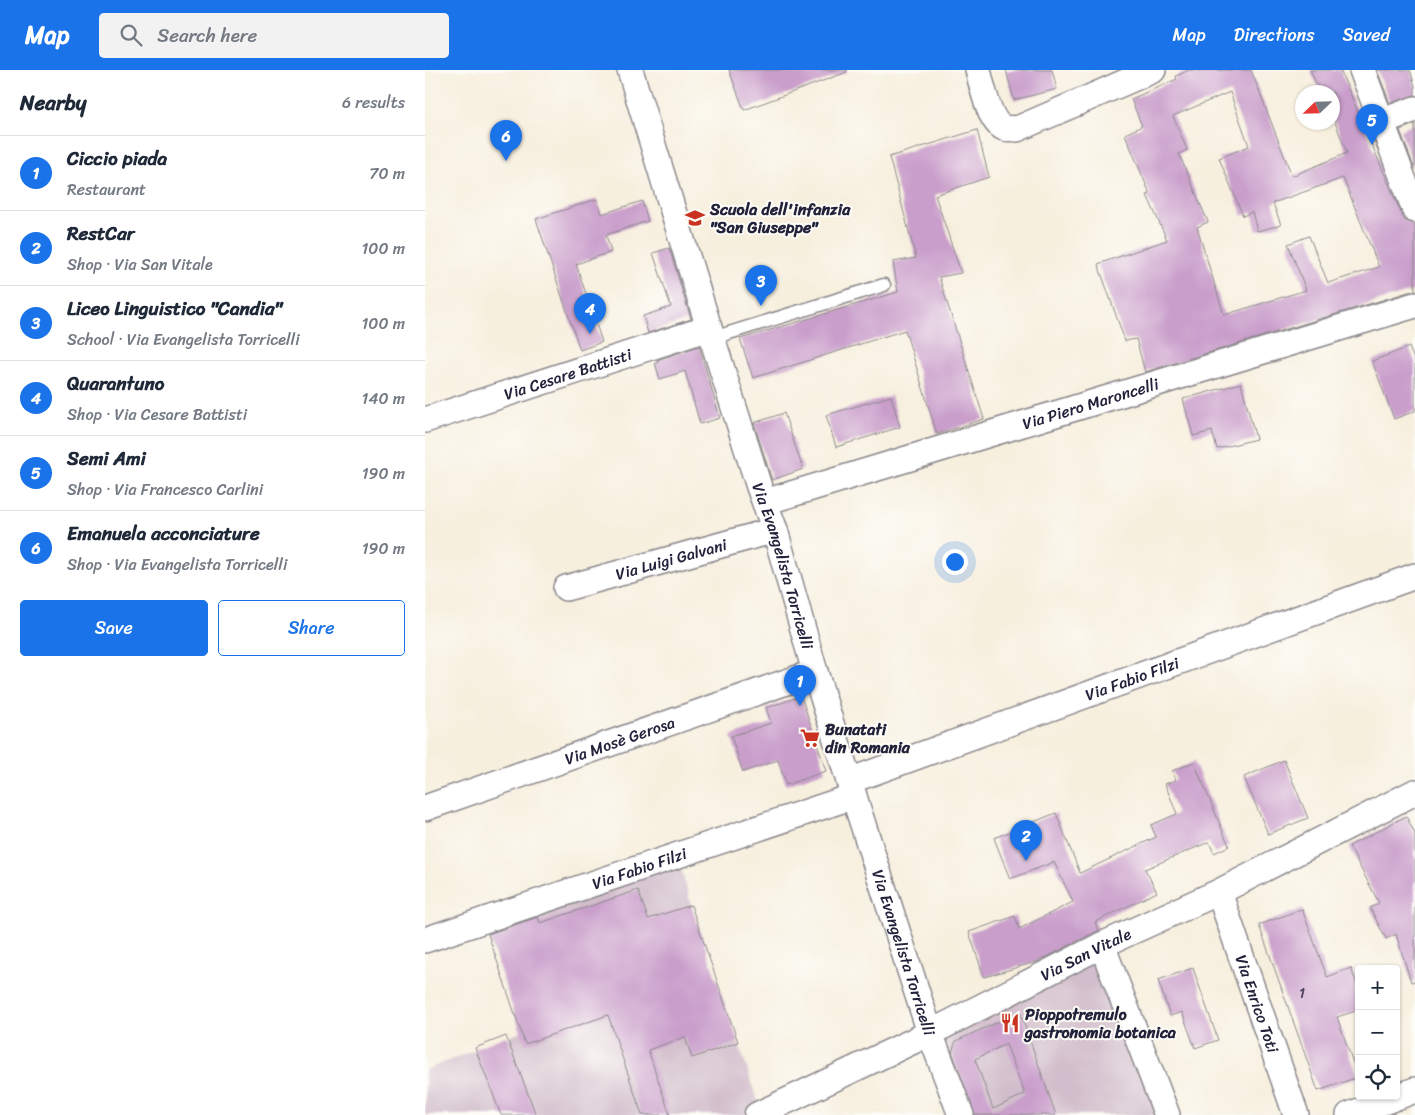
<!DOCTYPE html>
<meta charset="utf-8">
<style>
:root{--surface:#fff;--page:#f2f2f3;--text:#1f2937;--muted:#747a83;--line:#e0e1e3;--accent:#1a73e8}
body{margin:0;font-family:Sriracha,sans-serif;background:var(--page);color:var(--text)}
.controls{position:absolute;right:15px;bottom:15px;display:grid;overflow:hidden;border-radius:5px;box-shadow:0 1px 4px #0004}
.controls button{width:45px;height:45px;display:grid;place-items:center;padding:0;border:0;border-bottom:1px solid var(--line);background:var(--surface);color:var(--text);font:25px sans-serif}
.compass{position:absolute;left:870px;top:15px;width:45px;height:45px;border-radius:50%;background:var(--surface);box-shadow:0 1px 4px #0004;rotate:247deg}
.you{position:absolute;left:529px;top:491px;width:18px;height:18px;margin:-12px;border:4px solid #fff;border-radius:50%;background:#1a73e8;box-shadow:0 0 0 8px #1a73e833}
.badge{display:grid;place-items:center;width:32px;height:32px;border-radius:50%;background:var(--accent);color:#fff;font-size:16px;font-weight:700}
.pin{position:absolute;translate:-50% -41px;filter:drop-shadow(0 1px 2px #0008)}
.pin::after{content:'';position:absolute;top:26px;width:18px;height:15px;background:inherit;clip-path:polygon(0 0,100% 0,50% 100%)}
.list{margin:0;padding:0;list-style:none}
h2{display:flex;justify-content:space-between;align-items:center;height:65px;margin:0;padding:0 20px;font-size:21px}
h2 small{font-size:16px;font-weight:400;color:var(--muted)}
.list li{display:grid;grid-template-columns:32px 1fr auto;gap:15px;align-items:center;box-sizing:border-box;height:75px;padding:0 20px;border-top:1px solid var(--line)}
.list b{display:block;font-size:19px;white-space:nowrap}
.list p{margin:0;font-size:16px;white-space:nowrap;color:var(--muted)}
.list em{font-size:16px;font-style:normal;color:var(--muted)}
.actions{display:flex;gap:10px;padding:15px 20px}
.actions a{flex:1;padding:11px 0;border:1px solid var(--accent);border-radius:5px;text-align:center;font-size:18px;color:var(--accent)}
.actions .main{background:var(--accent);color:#fff}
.icon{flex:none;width:28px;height:28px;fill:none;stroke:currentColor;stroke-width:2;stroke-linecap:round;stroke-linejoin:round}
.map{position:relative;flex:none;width:990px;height:1045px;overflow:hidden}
header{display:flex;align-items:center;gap:30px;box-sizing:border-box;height:70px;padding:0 25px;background:var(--accent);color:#fff}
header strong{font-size:24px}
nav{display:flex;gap:28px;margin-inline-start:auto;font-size:18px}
.search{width:350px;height:45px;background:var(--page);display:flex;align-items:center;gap:12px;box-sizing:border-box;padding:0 18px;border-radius:5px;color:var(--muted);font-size:19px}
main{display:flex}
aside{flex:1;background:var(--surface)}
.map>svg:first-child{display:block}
</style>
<header>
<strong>Map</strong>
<div class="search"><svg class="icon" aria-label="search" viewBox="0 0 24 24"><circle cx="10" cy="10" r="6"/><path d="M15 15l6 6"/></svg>Search here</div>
<nav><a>Map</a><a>Directions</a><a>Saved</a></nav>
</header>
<main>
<aside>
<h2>Nearby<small>6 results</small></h2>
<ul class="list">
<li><span class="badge">1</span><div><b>Ciccio piada</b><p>Restaurant</p></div><em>70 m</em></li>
<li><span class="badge">2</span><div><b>RestCar</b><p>Shop · Via San Vitale</p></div><em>100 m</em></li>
<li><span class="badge">3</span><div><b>Liceo Linguistico &quot;Candia&quot;</b><p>School · Via Evangelista Torricelli</p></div><em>100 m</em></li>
<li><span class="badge">4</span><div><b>Quarantuno</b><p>Shop · Via Cesare Battisti</p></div><em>140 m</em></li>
<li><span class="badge">5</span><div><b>Semi Ami</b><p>Shop · Via Francesco Carlini</p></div><em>190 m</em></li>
<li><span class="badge">6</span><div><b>Emanuela acconciature</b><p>Shop · Via Evangelista Torricelli</p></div><em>190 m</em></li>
</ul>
<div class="actions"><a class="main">Save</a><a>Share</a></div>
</aside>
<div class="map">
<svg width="990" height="1045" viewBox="0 0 990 1045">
<rect width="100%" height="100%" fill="#fdfcf7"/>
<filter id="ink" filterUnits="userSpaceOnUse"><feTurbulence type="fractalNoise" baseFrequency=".02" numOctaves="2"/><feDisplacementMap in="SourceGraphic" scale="10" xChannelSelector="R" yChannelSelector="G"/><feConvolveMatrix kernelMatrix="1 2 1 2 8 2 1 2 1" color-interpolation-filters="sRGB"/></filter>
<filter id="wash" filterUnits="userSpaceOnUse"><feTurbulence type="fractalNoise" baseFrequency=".0096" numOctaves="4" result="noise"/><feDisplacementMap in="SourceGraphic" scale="20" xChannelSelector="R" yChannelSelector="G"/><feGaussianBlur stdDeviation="1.12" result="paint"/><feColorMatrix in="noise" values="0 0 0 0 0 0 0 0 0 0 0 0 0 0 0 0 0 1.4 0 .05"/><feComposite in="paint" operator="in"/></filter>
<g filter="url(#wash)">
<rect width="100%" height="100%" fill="#f7efde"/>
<g fill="#d1bdcb">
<path d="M254,790l12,45 70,204 -12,6h-324v-45l96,-38 -37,-108z"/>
<path d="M676,878l64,167h-201l-31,-82z"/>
</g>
<g id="blocks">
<g fill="#c99ecb" fill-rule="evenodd">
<path d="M304,0h118v2l-103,38z"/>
<path d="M581,0h46l5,19 -43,11z"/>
<path d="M764,0h62l41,106 55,-23 -14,-36v-25h-13l-10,-22h30l62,145 4,6 9,3v66l-270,82 -9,-33 -11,2 -27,-77 69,-24 -20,-45 3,-1 -25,-60 17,-8 -11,-27 46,-20 -1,-3zM805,22l19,54 -30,12 24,58 9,-4 5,19 24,-6 -8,-22 70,-25 36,89 -51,16 -19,-47 -21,8 18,46 -82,25 -27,-88 11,-5 -29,-68 8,-4 -14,-34z"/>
<path d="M952,0h33l5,16v9l-25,8z"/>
<path d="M990,54v43h-1l-14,-37z"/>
<path d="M552,60l12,47 -54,18 26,78 -22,4 45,142 -47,15 -32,-104 -152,48 -13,-39 158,-47 -5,-30 23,-4 -27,-101z"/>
<path d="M172,129l5,15 40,-13 6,20 -42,14 5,17 -35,12 26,78 -22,8 -44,-131z"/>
<path d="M244,178l22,71 -43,14 -5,-17 28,-9 -18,-54z"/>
<path d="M274,276l21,72 -20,6 -15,-53 -25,8 -5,-16h3l-1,-3z"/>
<path d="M984,277l6,15v49l-21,8 -22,-58z"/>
<path d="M816,313l15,56 -39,10 -5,-18 -19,5 -10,-37z"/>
<path d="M466,326l9,31 -64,20 -10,-32z"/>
<path d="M359,343l19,56 -31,11 -18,-57z"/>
<path d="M376,626l25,75 -40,14 -8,-25 -35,12 -12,-36 40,-13 -5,-15z"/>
<path d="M859,690l24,58 -40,16 -24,-57z"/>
<path d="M769,692l35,84 -15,7 -5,-11 -64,27 12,23 -62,30 4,8 -60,31 -55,16 -15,-45 46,-16 4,13 54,-27 -19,-40 -44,17 -16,-41 62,-25 24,60 76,-36 -5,-12 26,-11 -12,-30 11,-4 -4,-9z"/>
<path d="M981,746l9,18v147l-4,1 -15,-48 -10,5 -16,-31 9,-5 -30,-57z"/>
<path d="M213,820l10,29 43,-14 47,137 -46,16 -7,-21 -37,13 22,65h-28l-34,-100 -83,29 -37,-110 50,-17 2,6z"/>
<path d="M877,839l25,68 24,-9 8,22v20l-22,7 21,60 -40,14 -59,-166z"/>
<path d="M768,898l25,72 -23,8 -13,-36 -12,4 -12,-36z"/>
<path d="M595,942l36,103h-81l-23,-63 4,-11zM581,974l19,50 -32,15 -18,-50z"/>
<path d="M81,966l30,79h-35l-26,-67z"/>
</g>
</g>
</g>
<g filter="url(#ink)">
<use href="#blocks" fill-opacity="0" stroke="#8c888c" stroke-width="1"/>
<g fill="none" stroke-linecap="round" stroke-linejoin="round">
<defs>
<path id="lane" d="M288,268l171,-53"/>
<g id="street">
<path id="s1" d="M205,0l79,258 50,159 16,43 40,142 34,109 81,252 31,82"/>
<path d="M553,0c4,15 11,52 26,58 4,1 9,0 13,1l136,-59"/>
<path d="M937,0l53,140"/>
<path d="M958,51l32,-12"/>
<path id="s2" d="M0,350l284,-92"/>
<path id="s3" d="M340,432l650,-197"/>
<path id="s4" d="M141,518l209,-58"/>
<path id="s5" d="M424,711l566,-205"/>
<path id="s6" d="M0,738l390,-136"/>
<path id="s7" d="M794,822l77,223"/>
<path id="s8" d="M0,870l429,-144"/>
<path d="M677,875l65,170"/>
<path id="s9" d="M332,1045l173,-82 172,-88 117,-53 196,-100"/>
<path d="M924,1045l66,-25"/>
</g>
</defs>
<use href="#lane" stroke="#8c888c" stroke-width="15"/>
<use href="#street" stroke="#8c888c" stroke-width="28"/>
<use href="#lane" stroke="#fff" stroke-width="12"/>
<use href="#street" stroke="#fff" stroke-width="25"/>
</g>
</g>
<defs>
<symbol id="school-bare" viewBox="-9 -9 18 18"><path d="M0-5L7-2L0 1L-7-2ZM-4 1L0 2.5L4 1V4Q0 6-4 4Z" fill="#c8321e" stroke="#fdfcf7" stroke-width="2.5" paint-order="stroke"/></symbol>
<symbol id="supermarket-bare" viewBox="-9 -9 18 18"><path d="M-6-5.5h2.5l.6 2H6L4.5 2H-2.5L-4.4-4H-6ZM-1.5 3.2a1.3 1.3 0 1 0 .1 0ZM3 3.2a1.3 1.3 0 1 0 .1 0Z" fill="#c8321e" stroke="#fdfcf7" stroke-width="2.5" paint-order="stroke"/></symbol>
<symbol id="restaurant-bare" viewBox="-9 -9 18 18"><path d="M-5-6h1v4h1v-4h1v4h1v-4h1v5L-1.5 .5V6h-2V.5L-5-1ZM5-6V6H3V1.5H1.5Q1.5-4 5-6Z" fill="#c8321e" stroke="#fdfcf7" stroke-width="2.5" paint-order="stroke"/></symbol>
</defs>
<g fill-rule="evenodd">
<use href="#school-bare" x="256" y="134" width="28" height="28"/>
<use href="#supermarket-bare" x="371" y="654" width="28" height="28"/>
<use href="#restaurant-bare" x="571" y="939" width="28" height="28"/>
</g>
<g text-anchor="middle" stroke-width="4" stroke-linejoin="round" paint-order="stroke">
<g font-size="14" fill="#4c415f">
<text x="877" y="928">1</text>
</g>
<g font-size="16" font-weight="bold" fill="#22223b" stroke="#fdfcf7" text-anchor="start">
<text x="285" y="145">Scuola dell'infanzia<tspan x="285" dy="18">"San Giuseppe"</tspan></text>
<text x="400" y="665">Bunatati<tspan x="400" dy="18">din Romania</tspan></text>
<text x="600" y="950">Pioppotremulo<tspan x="600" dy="18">gastronomia botanica</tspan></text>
</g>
<g font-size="16" fill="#22223b" stroke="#fdfcf7">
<text dy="6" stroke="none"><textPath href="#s2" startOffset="150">Via Cesare Battisti</textPath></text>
<text dy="6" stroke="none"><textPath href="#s3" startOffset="340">Via Piero Maroncelli</textPath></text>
<text dy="6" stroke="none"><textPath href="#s4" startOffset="109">Via Luigi Galvani</textPath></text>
<text dy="6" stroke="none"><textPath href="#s1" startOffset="519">Via Evangelista Torricelli</textPath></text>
<text dy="6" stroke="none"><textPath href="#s5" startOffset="301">Via Fabio Filzi</textPath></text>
<text dy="6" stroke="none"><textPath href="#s6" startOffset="206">Via Mosè Gerosa</textPath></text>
<text dy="6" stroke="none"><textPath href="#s8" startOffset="226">Via Fabio Filzi</textPath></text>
<text dy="6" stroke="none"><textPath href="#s1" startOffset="924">Via Evangelista Torricelli</textPath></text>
<text dy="6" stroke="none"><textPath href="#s9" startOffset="366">Via San Vitale</textPath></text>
<text dy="6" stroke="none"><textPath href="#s7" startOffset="118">Via Enrico Toti</textPath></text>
</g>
</g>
</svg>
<div class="controls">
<button>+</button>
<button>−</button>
<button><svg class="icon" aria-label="locate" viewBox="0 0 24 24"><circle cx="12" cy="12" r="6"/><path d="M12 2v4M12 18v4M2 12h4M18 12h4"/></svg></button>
</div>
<svg class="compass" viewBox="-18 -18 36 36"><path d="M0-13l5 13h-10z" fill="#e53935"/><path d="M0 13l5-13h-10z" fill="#747a83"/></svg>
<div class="you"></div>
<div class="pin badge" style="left:375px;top:636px">1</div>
<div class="pin badge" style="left:601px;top:791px">2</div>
<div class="pin badge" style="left:336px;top:236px">3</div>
<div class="pin badge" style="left:165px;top:264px">4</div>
<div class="pin badge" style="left:947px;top:75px">5</div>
<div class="pin badge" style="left:81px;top:91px">6</div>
</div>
</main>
